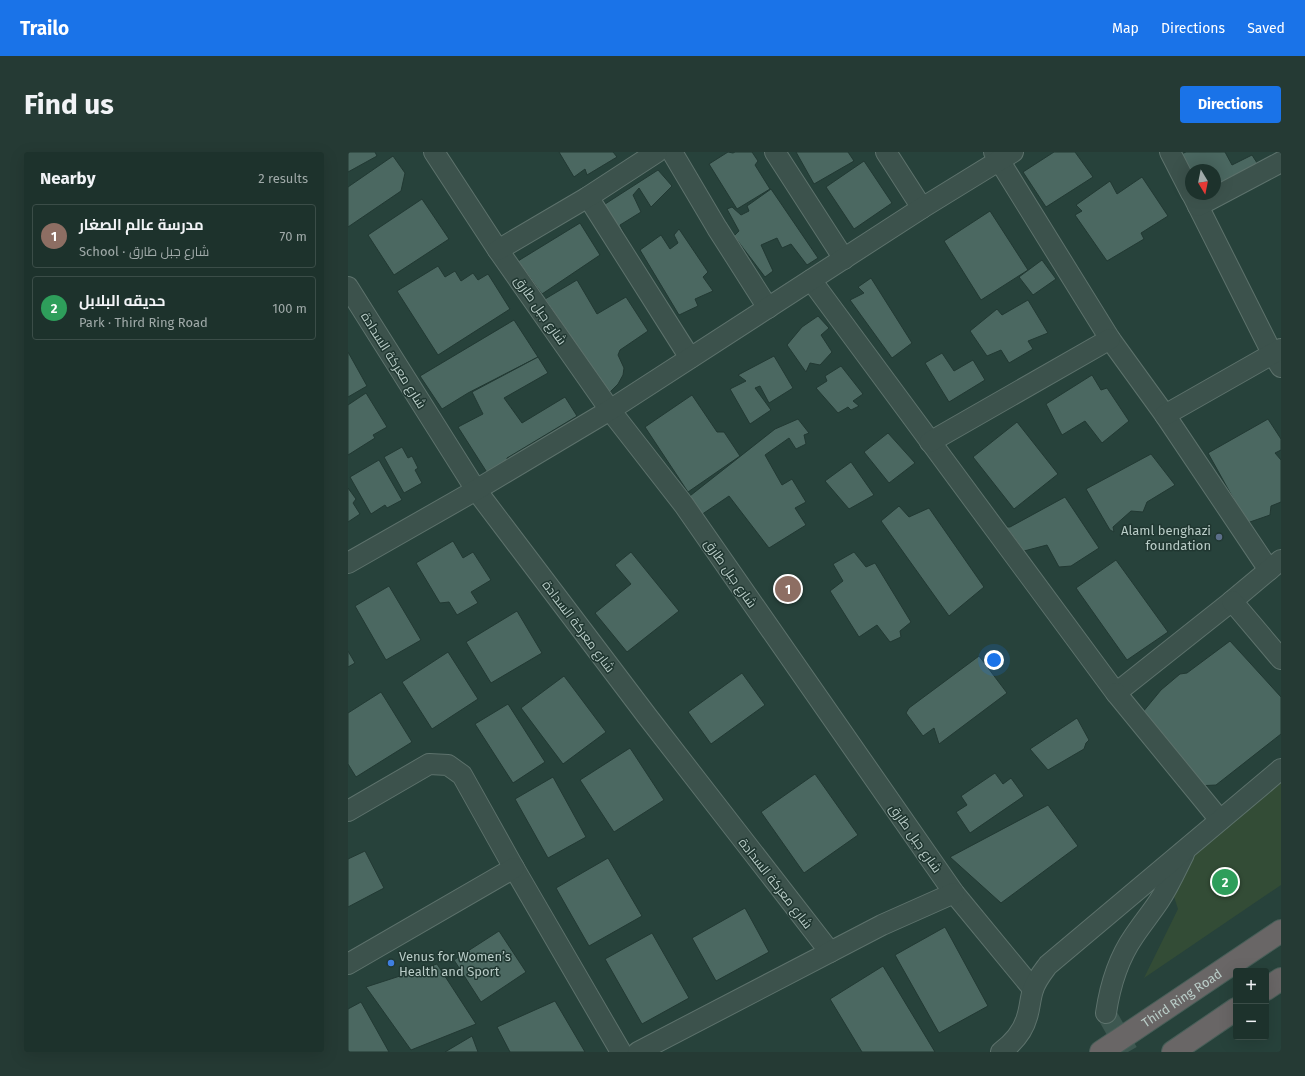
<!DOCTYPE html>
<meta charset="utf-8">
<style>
:root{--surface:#1d322c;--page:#253a34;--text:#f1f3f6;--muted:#a0aaa9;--line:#3b4d48;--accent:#1a73e8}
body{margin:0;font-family:"Fira Sans",Cairo,sans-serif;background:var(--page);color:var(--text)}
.controls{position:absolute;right:12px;bottom:12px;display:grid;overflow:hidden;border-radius:4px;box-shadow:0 4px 16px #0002}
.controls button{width:36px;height:36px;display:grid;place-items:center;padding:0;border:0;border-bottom:1px solid var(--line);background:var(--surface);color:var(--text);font:20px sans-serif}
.compass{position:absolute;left:837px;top:12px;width:36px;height:36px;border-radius:50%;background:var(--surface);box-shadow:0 4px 16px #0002;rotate:170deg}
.you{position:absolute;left:646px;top:508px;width:14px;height:14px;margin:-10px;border:3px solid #fff;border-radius:50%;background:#1a73e8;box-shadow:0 0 0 6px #1a73e833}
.badge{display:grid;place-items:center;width:26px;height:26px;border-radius:50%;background:var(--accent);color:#fff;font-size:13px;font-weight:700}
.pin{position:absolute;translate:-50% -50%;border:2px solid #fff;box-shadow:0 1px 4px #0006}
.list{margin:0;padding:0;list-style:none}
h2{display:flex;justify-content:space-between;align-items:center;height:52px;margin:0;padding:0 16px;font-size:17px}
h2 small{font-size:13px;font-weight:400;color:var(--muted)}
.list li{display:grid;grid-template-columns:26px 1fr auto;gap:12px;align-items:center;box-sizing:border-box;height:64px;margin:0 8px 8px;padding:0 8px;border:1px solid var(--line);border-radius:4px}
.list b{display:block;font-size:15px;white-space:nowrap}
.list p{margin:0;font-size:13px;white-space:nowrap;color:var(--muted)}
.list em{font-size:13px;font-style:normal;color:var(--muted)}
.map{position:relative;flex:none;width:933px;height:900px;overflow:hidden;border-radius:4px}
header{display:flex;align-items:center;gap:24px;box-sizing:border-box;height:56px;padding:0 20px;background:var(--accent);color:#fff}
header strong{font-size:19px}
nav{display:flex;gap:22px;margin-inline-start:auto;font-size:14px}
.intro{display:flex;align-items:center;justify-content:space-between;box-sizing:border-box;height:96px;padding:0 24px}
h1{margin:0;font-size:28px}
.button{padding:10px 18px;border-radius:4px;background:var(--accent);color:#fff;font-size:14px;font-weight:700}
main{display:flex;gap:24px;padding:0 24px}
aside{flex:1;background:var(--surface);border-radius:4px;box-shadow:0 4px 16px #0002}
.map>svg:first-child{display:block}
</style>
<header>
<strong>Trailo</strong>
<nav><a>Map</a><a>Directions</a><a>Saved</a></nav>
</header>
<div class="intro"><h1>Find us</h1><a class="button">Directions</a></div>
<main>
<aside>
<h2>Nearby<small>2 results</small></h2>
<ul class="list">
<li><span class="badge" style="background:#8d6e63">1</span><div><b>مدرسة عالم الصغار</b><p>School · شارع جبل طارق</p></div><em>70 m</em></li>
<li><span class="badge" style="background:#2e9e5b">2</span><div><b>حديقه البلابل</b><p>Park · Third Ring Road</p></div><em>100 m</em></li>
</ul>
</aside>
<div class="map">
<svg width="933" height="900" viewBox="0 0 933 900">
<rect width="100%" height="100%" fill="#27423b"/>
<path fill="#334c36" d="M933,630v103l-137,93 34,-69 -10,-31z"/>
<g fill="#4b6861" stroke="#223933">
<path d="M0,0h27l2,4 -29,16z"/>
<path d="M211,0h54l4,5 -30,18 -2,-6 -11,8z"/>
<path d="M380,0l5,1 2,-1h17l6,9 -3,4 15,24 -33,20 -28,-45z"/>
<path d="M448,0h52l6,9 -40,23z"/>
<path d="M706,0h21l18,25 -47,30 -23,-35z"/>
<path d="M838,0h39l7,13 20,-10 7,11 -44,22v-18h-24v4l-10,-20z"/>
<path d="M45,4l12,17 -4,18 -53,36v-40z"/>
<path d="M516,9l28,42 -38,26 -28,-42z"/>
<path d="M310,18l14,16 -21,21 -12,-19 -6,7 8,17 -21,13 4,8 -4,6 -18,-33z"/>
<path d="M794,25l26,39 -27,17 3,6 -37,22 -32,-46 7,-4 -6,-6 34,-24 7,13z"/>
<path d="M423,37l47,69 -11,7 -16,-21 -9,4 -5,-10 -16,7 12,26 -8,6 -31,-41 5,-5 -12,-22 5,-2 9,8 8,-4 -2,-5z"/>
<path d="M74,47l27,40 -55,36 -26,-40z"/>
<path d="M642,59l38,59 -47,30 -37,-59z"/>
<path d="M232,71l20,32 -58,39 -24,-33z"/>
<path d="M331,77l29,43 -5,5 10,14 -18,8 3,7 -19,9 -39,-65 21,-15 9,14 8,-6 -4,-8z"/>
<path d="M694,108l14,19 -23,16 -14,-18z"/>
<path d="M90,114l7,11 10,-6 6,10 12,-8 5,7 10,-6 22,35 -72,46 -41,-64z"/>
<path d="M523,126l41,65 -20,15 -42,-58 14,-7 -6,-6z"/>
<path d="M229,128l20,34 29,-17 22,34 -28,19 -2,5 6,13 -1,7 -5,9 -9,9 -64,-94z"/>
<path d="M680,148l20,33 -20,8 5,8 -24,14 -8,-13 -14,6 -17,-25 27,-22 5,6z"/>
<path d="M470,164l11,12 -8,7 11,17 -12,13 -10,-2 -4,9 -19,-27 15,-18z"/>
<path d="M166,168l24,37 -70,36 -26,16 -22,-33z"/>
<path d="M0,200l19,34 -19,11z"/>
<path d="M594,201l12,18 19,-11 12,20 -36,22 -24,-39z"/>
<path d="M426,204l19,32 -24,15 -9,-17 -5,2 16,22 -21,14 -20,-35 16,-8 -8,-6z"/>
<path d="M190,205l10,16 -44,25 18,25 43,-26 12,19 -70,42v7l-19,9 -30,-47 25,-13 -11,-22z"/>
<path d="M493,214l22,28 -10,7 6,5 -8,4 -3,-3 -10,6 -22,-25 11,-7 -2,-5z"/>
<path d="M744,223l9,15 6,-2 22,33 -27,22 -17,-22 -23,14 -16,-31z"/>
<path d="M18,241l21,34 -14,8 2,3 -27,17v-50z"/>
<path d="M344,243l25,37h7l16,24 -52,36 -43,-65z"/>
<path d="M450,267l11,14 -5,2 2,9 -10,5 -7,-11 -24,17 17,30 10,-6 14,23 -11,6 11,17 -37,23 -40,-52 -28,19 -15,-16 89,-70z"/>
<path d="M920,267l13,20v11l-6,3 6,7v42l-10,4 -1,9 -23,8 -39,-70z"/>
<path d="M669,270l41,52 -44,35 -41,-52z"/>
<path d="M540,281l27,30 -26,20 -25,-31z"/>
<path d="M54,295l6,11 4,-2 6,12 -3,2 7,13 -18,10 -20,-36z"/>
<path d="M803,302l24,31 -28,17 -4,10 -12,-1 -18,16 1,5 -4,-2 -24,-41z"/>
<path d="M31,308l23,40 -15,8 -2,-3 -14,9 -21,-37z"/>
<path d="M503,310l23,33 -25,14 -24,-28z"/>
<path d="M0,336l8,11 -3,4 7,11 -12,8z"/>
<path d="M717,345l34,51 -28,18 -12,1 -12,-22 -23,6 -18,-24h4z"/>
<path d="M551,354l10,11 20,-9 55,79 -35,29 -68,-95z"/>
<path d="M105,389l10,17 10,-6 18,28 -20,12 7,11 -21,12 -8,-13 -9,1 -24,-40z"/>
<path d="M283,400l48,59 -52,41 -32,-39 36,-29 -16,-19z"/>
<path d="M506,400l12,15 9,-4 36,59 -11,9 1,6 -11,5 -13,-17 -18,12 -29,-46 13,-10 -10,-17z"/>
<path d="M768,408l52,72 -41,28 -51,-72z"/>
<path d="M41,434l32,54 -35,20 -31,-54z"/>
<path d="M169,459l25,42 -51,30 -25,-41z"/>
<path d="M882,489l51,56v37l-65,51 -20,1 -59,-67 24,-29 19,-16 7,-1z"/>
<path d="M0,499l7,12 -7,4z"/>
<path d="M100,500l30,47 -46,30 -30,-47z"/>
<path d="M631,504l28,37 -68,51 -5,-16 -11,8 -17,-23 3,-5z"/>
<path d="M394,521l23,32 -54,39 -23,-32z"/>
<path d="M216,524l42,56 -43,32 -42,-56z"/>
<path d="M33,540l31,50 -56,35 -8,-13v-51z"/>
<path d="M160,552l37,58 -32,21 -38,-59z"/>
<path d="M729,566l12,22 -3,3 -2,6 -36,21 -18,-21z"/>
<path d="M282,596l34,52 -50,32 -34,-52z"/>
<path d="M647,621l8,11 8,-6 13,18 -54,37 -14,-21 11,-7 -6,-9z"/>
<path d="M467,622l43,61 -54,38 -43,-61z"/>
<path d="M205,625l33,60 -38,21 -33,-59z"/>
<path d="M700,653l30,41 -77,57 -51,-46z"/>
<path d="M17,699l19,37 -36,19v-48z"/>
<path d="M260,706l34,58 -53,30 -33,-58z"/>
<path d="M397,756l24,44 -53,29 -24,-43z"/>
<path d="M597,775l43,79 -49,27 -44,-78z"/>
<path d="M151,779l27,41 -45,30 -27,-42z"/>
<path d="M304,781l37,65 -47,26 -37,-65z"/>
<path d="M89,812l39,60 -65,26 -45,-63z"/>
<path d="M535,814l52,86h-73l-32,-53z"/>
<path d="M207,849l30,51h-75l-13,-25z"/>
<path d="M13,850l28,50h-41v-43z"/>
<path d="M124,884l6,16h-33z"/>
</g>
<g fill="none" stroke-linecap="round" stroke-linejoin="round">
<path stroke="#3d5750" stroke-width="20" stroke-dasharray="20 10" stroke-linecap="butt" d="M758,861l22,39"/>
<defs>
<g id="minor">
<path d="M86,0l64,98 112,160 74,95 270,388 79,96"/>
<path d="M324,0l45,76 51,80"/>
<path d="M427,0l69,107"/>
<path d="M538,0l36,56"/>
<path d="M646,0l116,187 55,76 104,155"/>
<path d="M822,0l21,41"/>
<path d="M844,42l80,159 9,14"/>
<path d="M240,45l102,161"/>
<path d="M850,54l83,-44"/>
<path d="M150,98l90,-53 69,-45"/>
<path d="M463,128l305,413 116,-92 49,-41"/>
<path d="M0,135l128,203 171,226 183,236"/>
<path d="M817,263l116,-66"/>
<path d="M582,290l180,-103"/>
<path d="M0,411l128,-73 134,-80 312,-202 91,-56"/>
<path d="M884,449l49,58"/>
<path d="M768,541l104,127"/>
<path d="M0,659l81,-47 19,1 14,10 52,93 107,184"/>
<path d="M0,812l166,-96"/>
<path d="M758,861c4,-27 12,-54 28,-77 8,-12 17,-23 25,-35 10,-15 17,-31 25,-47"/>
<path d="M290,900l244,-127 72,-32"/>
<path d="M653,900c12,-9 22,-20 26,-35 3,-9 3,-18 6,-27 3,-10 9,-17 15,-25l233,-196"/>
</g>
<g id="trunk">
<path d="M918,837l15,-10"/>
<path id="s1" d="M753,900l180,-121"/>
<path d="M825,900l63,-43"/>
</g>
</defs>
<use href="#minor" stroke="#5d726c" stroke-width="22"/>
<use href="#trunk" stroke="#495f59" stroke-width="24"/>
<use href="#minor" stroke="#3c524c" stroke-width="20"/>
<use href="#trunk" stroke="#696666" stroke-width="22"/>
</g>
<circle fill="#5c6f8a" stroke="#203731" stroke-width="1.5" cx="871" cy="385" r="4"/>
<circle fill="#3f7fe0" stroke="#203731" stroke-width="1.5" cx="43" cy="811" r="4"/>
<g text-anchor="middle" stroke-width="3" stroke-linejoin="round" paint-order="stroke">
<g font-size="13" fill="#b9ccc7" stroke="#203731">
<text transform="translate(193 158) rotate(55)" y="5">شارع جبل طارق</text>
<text transform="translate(46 208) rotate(58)" y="5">شارع معركة السدادة</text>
<text transform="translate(383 421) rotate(55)" y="5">شارع جبل طارق</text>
<text transform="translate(231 474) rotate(53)" y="5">شارع معركة السدادة</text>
<text transform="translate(568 686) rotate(55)" y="5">شارع جبل طارق</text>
<text transform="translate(428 731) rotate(52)" y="5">شارع معركة السدادة</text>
<text dy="5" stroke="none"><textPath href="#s1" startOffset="97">Third Ring Road</textPath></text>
</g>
<g font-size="13" fill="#b9ccc7" stroke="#203731" text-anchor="end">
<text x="863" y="383">Alaml benghazi<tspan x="863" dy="15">foundation</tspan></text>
<text x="51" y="809" text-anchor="start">Venus for Women’s<tspan x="51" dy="15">Health and Sport</tspan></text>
</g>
</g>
</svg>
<div class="controls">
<button>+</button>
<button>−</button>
</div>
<svg class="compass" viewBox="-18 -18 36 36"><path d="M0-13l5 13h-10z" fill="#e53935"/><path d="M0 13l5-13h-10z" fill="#a0aaa9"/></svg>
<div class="you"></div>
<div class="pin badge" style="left:440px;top:437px;background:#8d6e63">1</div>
<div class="pin badge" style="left:877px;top:730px;background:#2e9e5b">2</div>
</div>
</main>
